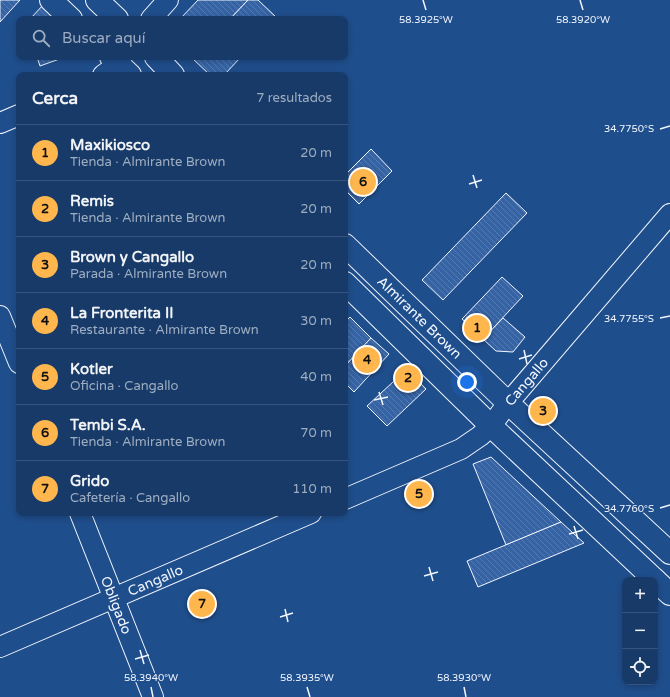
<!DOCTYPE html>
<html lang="es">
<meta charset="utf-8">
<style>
:root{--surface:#173a69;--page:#244571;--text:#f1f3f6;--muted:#9eadc0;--line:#36547d;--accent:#ffb74d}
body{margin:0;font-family:"Varela Round",sans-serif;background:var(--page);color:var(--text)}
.controls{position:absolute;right:12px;bottom:12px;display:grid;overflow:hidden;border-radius:8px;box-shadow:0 2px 6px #0003}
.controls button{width:36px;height:36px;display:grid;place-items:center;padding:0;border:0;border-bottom:1px solid var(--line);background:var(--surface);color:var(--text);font:20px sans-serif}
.you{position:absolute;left:467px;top:382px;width:14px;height:14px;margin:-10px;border:3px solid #fff;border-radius:50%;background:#1a73e8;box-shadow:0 0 0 6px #1a73e833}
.badge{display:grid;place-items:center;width:26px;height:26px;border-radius:50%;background:var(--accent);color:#111;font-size:13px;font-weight:700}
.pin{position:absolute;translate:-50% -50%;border:2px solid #fff;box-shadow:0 1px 4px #0006}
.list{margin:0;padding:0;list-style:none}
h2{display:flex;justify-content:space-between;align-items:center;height:52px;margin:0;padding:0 16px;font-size:17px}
h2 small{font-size:13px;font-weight:400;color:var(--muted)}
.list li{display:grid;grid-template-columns:26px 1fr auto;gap:12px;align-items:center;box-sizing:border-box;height:56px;padding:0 16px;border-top:1px solid var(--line)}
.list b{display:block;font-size:15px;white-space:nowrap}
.list p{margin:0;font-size:13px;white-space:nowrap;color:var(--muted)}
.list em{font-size:13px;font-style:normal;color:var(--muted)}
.icon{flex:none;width:22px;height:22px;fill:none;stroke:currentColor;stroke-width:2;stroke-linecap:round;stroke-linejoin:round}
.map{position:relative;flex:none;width:670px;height:697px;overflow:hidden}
.search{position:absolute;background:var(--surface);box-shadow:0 2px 6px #0003;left:16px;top:16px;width:332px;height:44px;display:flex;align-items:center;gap:10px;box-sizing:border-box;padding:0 14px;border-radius:8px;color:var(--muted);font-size:15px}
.panel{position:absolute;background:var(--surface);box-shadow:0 2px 6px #0003;left:16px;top:72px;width:332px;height:444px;border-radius:8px}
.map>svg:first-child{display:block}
</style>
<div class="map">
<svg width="670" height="697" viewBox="0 0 670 697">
<defs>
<pattern id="building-back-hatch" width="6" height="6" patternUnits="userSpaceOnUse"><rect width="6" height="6" fill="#3563a3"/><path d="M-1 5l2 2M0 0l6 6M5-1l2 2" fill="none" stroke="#537ab1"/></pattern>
</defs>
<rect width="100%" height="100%" fill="#1f4e8c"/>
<g fill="url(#building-back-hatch)" stroke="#f2f6ff">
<path d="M0,0h20l-20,22z"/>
<path d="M198,0h50l-18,19h-50z"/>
<path d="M248,0h10l19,18 -47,1z"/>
<path d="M44,4l12,15h-26z"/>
<path d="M37,57h28l-25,9z"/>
<path d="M194,57h47l-17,18h-14l-17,-16z"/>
<path d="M371,149l21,22 -33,33 -14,-14v-15z"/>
<path d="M506,193l21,20 -84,87 -21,-20z"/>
<path d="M502,277l21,19 -40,43 -21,-20z"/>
<path d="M350,317l21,21 -26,28v-44z"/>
<path d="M503,318l22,19 -12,15 -17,-1 -13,-12z"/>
<path d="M371,338l18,16 -35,38 -9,-9v-17z"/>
<path d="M407,369l19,20 -39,37 -20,-20z"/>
<path d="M491,457l70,65 -55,23 -33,-81z"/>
<path d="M561,522l23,21 -106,44 -11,-26z"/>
</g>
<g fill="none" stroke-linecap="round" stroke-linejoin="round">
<defs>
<g id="street">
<path d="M151,19l17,-19"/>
<path d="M103,75l15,-11 4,-7"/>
<path d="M0,123l19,-8"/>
<path d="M0,316l19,47"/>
<path id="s1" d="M345,499l116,-50 19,-13 11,-10 17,-23 162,-189"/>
<path id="s2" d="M80,513l73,184"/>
<path id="s3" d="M0,647l311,-134"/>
</g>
<g id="secondary">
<path d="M51,0l20,19"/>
<path d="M97,0l20,19"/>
<path d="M111,57l19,18"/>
<path d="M156,57l17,18"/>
<path id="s4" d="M345,245l163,158 162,150"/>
<path d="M345,283l146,143 164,154"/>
<path d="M655,580l15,14"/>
</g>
</defs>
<use href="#street" stroke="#f2f6ff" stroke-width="22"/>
<use href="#secondary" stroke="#f2f6ff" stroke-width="24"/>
<use href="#street" stroke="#1f4e8c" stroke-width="20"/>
<use href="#secondary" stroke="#1f4e8c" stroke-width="22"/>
</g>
<path fill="none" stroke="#f2f6ff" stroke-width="1.5" d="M423,0l3,10M580,0l3,10M660,129l10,-3M473,175l4,13M469,184l13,-4M660,318l10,-2M524,350l3,14M519,359l13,-4M379,392l4,13M374,400l14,-3M660,508l10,-3M574,526l4,13M569,534l14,-4M429,567l4,14M424,576l14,-4M285,609l3,13M280,617l13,-4M140,650l4,14M135,659l14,-4M151,687l2,10M307,687l3,10M464,687l2,10"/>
<g text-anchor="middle" stroke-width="3" stroke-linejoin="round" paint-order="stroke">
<g font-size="14" fill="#f2f6ff" stroke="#1f4e8c">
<text dy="5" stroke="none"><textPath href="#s4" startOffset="104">Almirante Brown</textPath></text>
<text dy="5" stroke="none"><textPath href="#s1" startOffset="221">Cangallo</textPath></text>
<text dy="5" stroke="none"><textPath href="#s3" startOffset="169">Cangallo</textPath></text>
<text dy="5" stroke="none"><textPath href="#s2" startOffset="99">Obligado</textPath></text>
</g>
</g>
<g font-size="10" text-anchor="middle" fill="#f2f6ff" stroke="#1f4e8c" stroke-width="3" stroke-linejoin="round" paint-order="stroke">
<text x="426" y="23">58.3925°W</text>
<text x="583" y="23">58.3920°W</text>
<text x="629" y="132">34.7750°S</text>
<text x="629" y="322">34.7755°S</text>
<text x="629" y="512">34.7760°S</text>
<text x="151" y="681">58.3940°W</text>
<text x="307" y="681">58.3935°W</text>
<text x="464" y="681">58.3930°W</text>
</g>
</svg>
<div class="controls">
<button>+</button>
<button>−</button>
<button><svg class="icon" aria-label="locate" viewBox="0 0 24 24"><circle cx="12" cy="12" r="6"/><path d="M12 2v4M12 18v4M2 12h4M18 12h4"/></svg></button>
</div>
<div class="you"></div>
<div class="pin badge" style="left:477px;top:328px">1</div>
<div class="pin badge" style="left:408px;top:378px">2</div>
<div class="pin badge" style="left:543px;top:411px">3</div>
<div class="pin badge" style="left:367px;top:360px">4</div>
<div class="pin badge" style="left:419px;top:494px">5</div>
<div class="pin badge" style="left:363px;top:182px">6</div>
<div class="pin badge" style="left:202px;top:604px">7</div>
<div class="search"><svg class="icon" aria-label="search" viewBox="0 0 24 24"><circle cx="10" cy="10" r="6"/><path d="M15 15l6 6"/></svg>Buscar aquí</div>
<section class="panel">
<h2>Cerca<small>7 resultados</small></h2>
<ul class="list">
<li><span class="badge">1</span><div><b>Maxikiosco</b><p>Tienda · Almirante Brown</p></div><em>20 m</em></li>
<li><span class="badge">2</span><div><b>Remis</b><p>Tienda · Almirante Brown</p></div><em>20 m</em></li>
<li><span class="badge">3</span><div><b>Brown y Cangallo</b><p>Parada · Almirante Brown</p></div><em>20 m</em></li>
<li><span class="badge">4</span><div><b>La Fronterita II</b><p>Restaurante · Almirante Brown</p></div><em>30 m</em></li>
<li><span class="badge">5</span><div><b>Kotler</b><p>Oficina · Cangallo</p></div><em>40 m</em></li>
<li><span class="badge">6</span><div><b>Tembi S.A.</b><p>Tienda · Almirante Brown</p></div><em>70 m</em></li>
<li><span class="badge">7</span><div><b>Grido</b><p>Cafetería · Cangallo</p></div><em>110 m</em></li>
</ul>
</section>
</div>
